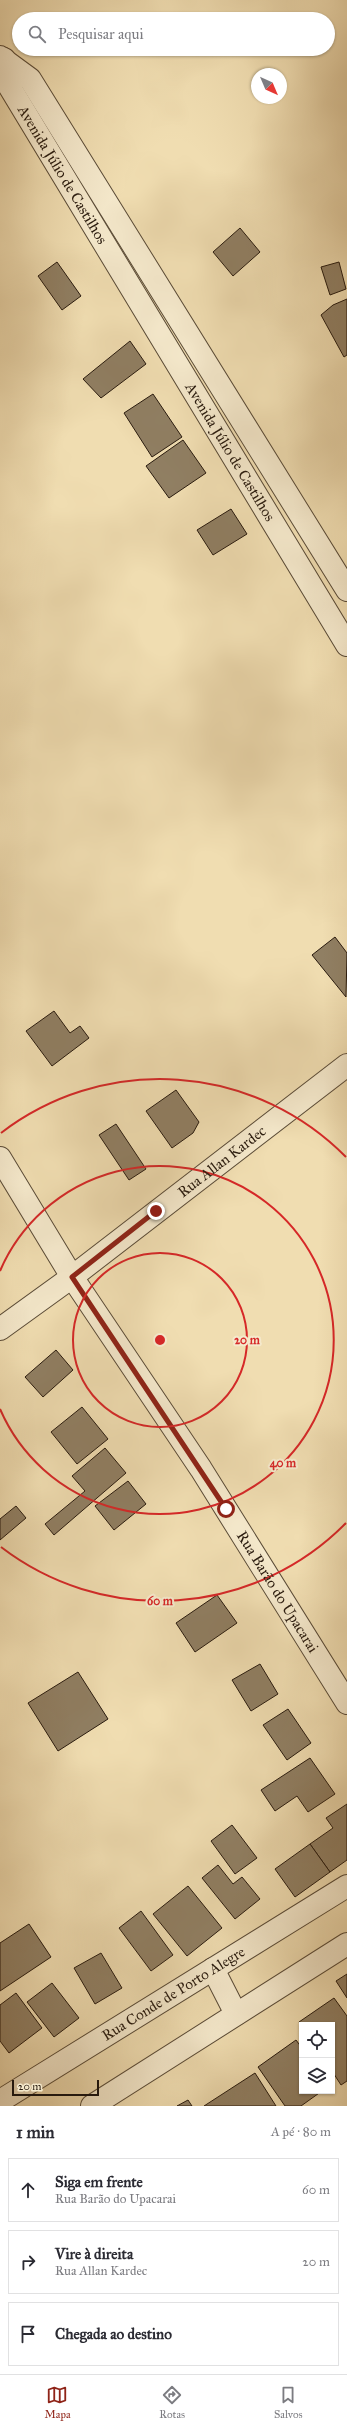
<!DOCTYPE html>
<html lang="pt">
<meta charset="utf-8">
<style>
:root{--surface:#fff;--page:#f2f2f3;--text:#2b2b33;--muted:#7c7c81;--line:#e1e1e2;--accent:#8f2418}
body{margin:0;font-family:"IM FELL Great Primer",serif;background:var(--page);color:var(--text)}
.controls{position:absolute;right:12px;bottom:12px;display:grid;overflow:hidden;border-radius:0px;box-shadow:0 1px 3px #0004}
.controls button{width:36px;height:36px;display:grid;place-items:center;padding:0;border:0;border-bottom:1px solid var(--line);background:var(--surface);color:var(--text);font:20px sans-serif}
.compass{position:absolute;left:251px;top:68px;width:36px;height:36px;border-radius:50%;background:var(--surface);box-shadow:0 1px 3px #0004;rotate:136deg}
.scale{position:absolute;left:12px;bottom:10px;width:87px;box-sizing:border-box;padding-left:4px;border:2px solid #281a0e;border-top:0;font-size:11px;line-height:14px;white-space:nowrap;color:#281a0e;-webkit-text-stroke:3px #f5e9cc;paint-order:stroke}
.stop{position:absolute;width:12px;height:12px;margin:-9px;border:3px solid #8f2418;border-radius:50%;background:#fff}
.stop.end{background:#8f2418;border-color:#fff;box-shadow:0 1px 4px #0008}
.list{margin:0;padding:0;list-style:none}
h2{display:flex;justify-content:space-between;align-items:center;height:52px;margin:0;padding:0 16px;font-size:17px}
h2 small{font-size:13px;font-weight:400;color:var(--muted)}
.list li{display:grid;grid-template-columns:26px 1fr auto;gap:12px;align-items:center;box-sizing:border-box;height:64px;margin:0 8px 8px;padding:0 8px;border:1px solid var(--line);border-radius:0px}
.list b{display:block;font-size:15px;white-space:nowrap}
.list p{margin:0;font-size:13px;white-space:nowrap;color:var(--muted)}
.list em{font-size:13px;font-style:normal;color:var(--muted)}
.icon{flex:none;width:22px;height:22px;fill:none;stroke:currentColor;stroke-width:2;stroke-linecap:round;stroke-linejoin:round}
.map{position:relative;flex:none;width:347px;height:2106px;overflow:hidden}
.search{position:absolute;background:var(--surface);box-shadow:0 1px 3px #0004;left:12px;right:12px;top:12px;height:44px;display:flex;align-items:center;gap:10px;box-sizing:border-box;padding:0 14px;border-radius:22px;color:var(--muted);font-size:15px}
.sheet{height:268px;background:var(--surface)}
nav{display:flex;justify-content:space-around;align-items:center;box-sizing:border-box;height:56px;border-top:1px solid var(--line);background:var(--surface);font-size:11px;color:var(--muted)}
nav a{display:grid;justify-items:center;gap:2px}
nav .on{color:var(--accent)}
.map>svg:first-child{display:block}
</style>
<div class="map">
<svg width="347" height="2106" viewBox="0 0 347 2106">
<rect width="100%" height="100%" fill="#f0ddb1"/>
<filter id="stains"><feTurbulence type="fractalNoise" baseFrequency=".005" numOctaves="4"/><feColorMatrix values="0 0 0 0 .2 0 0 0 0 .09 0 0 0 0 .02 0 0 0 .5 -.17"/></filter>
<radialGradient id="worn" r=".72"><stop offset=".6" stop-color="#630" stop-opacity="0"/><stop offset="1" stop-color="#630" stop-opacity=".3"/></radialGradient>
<g fill="#907f63" stroke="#281a0e">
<path d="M240,228l20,24 -27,24 -20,-24z"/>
<path d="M57,262l24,34 -19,14 -24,-34z"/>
<path d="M339,262l7,27 -16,6 -9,-28z"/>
<path d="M347,299v56l-3,2 -23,-42 12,-10z"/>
<path d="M130,341l16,23 -45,34 -18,-19z"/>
<path d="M153,394l29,43 -30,20 -28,-44z"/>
<path d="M183,440l23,33 -37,25 -23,-32z"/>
<path d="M231,509l16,25 -34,21 -16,-25z"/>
<path d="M335,937l12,16 -1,44 -34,-42z"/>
<path d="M54,1011l16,22 10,-7 9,12 -37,28 -26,-35z"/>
<path d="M176,1090l23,32 -6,11 -21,15 -26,-37z"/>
<path d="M116,1124l30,45 -17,11 -30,-45z"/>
<path d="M56,1350l17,20 -30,27 -18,-20z"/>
<path d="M82,1407l26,32 -31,25 -26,-32z"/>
<path d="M105,1448l21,25 -72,62 -9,-11 40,-33 -13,-15z"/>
<path d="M128,1481l18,23 -32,26 -19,-24z"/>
<path d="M16,1506l10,12 -26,22v-21z"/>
<path d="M217,1595l20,28 -42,29 -19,-29z"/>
<path d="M260,1664l18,30 -27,17 -19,-31z"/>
<path d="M78,1672l30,47 -50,32 -30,-48z"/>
<path d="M288,1709l23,34 -24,17 -24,-35z"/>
<path d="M310,1758l25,36 -27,18 -11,-16 -22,15 -14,-21z"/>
<path d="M347,1804v56l-17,12 -20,-28 23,-16 -7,-10z"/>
<path d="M232,1825l25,33 -22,16 -24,-33z"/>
<path d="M310,1844l20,28 -35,25 -20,-28z"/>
<path d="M218,1865l15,19 9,-7 18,22 -25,20 -33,-41z"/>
<path d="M188,1886l34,42 -35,28 -34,-42z"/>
<path d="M141,1911l32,44 -22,16 -32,-43z"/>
<path d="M29,1924l22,33 -51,34v-48z"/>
<path d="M101,1953l21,35 -27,16 -21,-36z"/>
<path d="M347,1974v24l-11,-17z"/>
<path d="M52,1983l27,35 -25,19 -27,-35z"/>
<path d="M16,1993l26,35 -33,25 -9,-12v-36z"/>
<path d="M334,1998l13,18v65l-6,4 -9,-14v-46l-30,1 -3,-4z"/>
<path d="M296,2040l6,8v43h20l-21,15h-16l-27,-39z"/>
<path d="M255,2073l21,33h-72z"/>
<path d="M188,2100l4,6h-15z"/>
</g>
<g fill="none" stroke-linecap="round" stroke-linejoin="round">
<defs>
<g id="minor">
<path d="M0,57l30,22 317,511"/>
<path id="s1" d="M4,59l5,27 338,559"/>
<path id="s2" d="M0,1158l72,119 129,192 146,234"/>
<path id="s3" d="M0,1329l72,-52 275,-212"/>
<path d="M213,1969l23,45"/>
<path id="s4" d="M0,2101l347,-215"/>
<path d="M92,2106l255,-162"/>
</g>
</defs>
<use href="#minor" stroke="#5a4b37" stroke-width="24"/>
<use href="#minor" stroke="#f5e9cc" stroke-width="22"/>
</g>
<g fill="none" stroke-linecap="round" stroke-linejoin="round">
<path stroke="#8f2418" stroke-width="5" d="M156,1211l-84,66 154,232"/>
</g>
<g fill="none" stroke="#d62828" stroke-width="2">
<circle cx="160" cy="1340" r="87"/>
<path d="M0 1271A174 174 0 1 1 0 1409"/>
<path d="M346 1523A261 261 0 0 1 1 1547M1 1133A261 261 0 0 1 346 1157"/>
</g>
<g text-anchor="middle" stroke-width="4" stroke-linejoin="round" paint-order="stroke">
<g font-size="15" fill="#281a0e" stroke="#f5e9cc">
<text dy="5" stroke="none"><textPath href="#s1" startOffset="131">Avenida Júlio de Castilhos</textPath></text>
<text dy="5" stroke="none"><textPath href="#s1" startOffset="455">Avenida Júlio de Castilhos</textPath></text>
<text dy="5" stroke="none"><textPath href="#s3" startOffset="278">Rua Allan Kardec</textPath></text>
<text dy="5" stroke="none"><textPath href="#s2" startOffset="515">Rua Barão do Upacarai</textPath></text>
<text dy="5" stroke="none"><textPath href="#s4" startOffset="204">Rua Conde de Porto Alegre</textPath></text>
</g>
</g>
<circle cx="160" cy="1340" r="6" fill="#d62828" stroke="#f5e9cc" stroke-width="2"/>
<g font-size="12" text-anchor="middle" font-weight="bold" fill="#d62828" stroke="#f5e9cc" stroke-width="4" stroke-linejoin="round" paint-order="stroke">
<text x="247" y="1344">20 m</text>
<text x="283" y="1467">40 m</text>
<text x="160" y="1605">60 m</text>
</g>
<rect width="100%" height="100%" filter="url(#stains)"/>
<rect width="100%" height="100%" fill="url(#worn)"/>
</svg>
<div class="controls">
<button><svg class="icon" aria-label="locate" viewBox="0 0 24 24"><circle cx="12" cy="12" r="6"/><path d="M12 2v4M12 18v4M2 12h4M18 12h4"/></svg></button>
<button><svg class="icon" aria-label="layers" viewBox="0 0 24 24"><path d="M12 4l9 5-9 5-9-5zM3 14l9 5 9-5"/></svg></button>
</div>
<svg class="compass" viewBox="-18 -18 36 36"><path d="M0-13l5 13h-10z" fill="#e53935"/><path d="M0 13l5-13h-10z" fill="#7c7c81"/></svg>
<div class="scale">20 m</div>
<div class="stop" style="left:226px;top:1509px"></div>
<div class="stop end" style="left:156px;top:1211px"></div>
<div class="search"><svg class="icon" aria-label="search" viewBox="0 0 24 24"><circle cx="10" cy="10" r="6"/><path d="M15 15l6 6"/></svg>Pesquisar aqui</div>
</div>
<section class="sheet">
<h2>1 min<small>A pé · 80 m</small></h2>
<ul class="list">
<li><svg class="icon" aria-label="ahead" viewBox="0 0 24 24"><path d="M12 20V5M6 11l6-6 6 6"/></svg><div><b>Siga em frente</b><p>Rua Barão do Upacarai</p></div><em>60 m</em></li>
<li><svg class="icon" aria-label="right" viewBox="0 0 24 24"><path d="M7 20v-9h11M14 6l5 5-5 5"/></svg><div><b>Vire à direita</b><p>Rua Allan Kardec</p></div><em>20 m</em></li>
<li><svg class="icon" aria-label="arrive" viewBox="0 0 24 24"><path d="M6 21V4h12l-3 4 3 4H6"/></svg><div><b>Chegada ao destino</b></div></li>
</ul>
</section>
<nav>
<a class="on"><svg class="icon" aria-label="map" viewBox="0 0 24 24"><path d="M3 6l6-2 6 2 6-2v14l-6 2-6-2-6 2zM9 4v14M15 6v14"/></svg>Mapa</a>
<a><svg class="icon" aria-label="directions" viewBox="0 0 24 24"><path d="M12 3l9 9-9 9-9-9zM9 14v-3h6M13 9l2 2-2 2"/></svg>Rotas</a>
<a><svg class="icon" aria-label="saved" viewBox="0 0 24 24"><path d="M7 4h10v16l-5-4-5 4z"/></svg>Salvos</a>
</nav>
